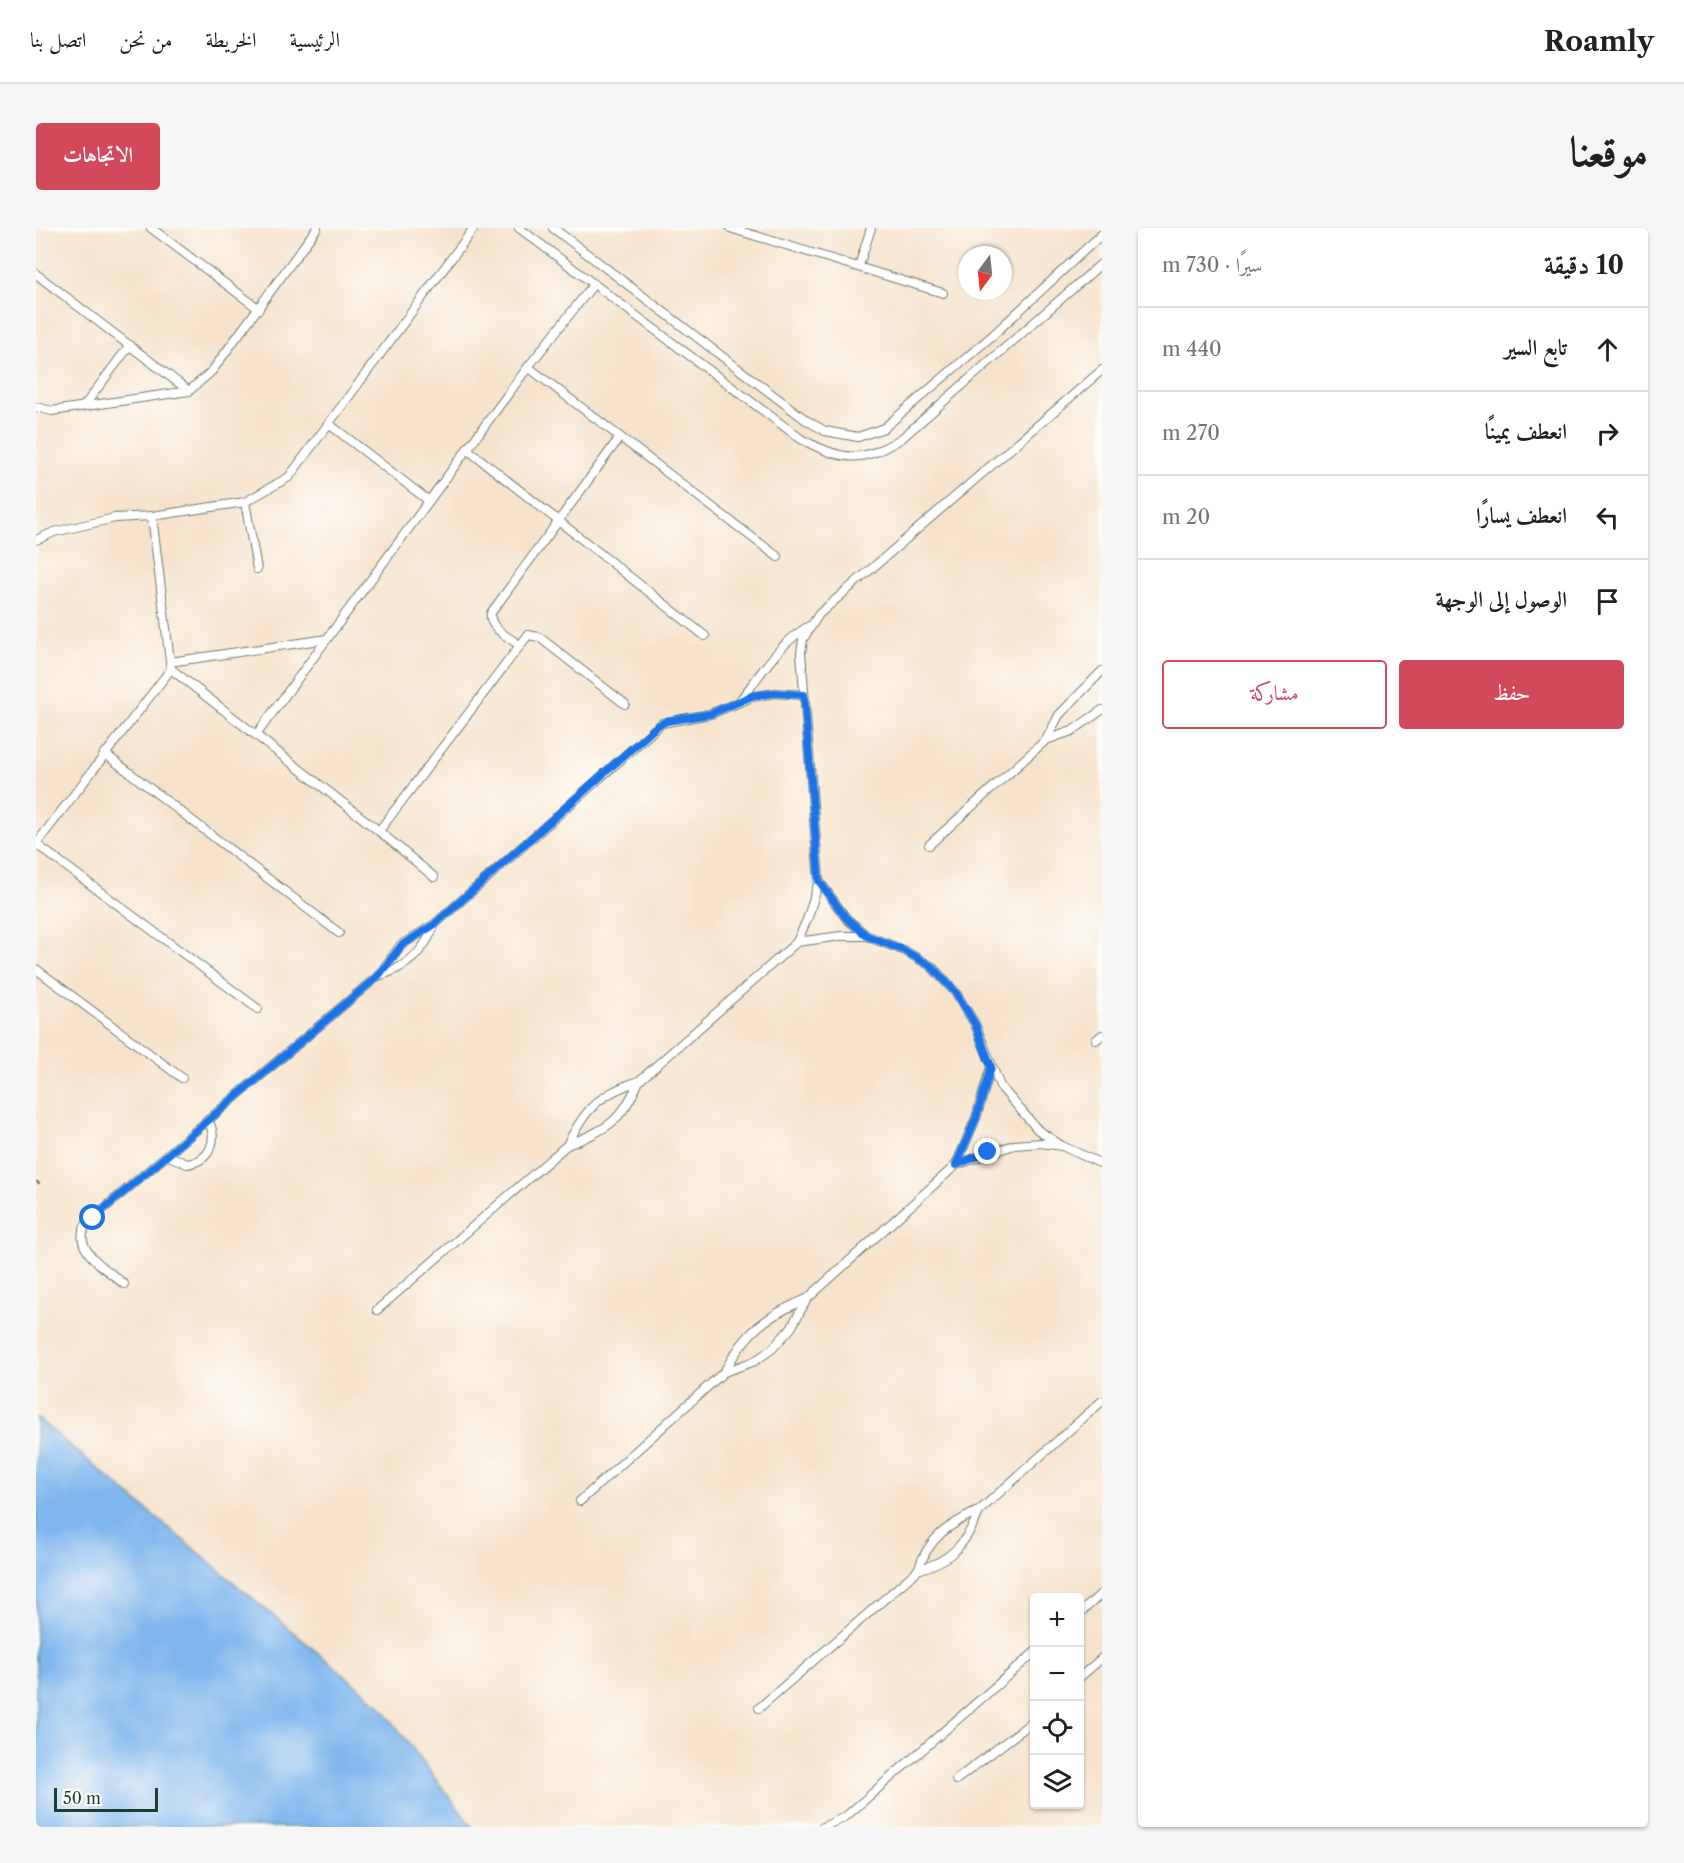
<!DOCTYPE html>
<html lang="ar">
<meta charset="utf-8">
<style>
:root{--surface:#fff;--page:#f6f6f6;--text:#202124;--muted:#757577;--line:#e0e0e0;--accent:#d1495b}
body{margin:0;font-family:"Libre Caslon Text",Amiri,serif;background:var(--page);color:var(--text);direction:rtl}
.controls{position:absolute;right:18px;bottom:18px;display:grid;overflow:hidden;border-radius:6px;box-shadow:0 2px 4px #0004}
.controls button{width:54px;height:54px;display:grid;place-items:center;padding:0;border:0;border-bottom:2px solid var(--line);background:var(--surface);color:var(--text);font:30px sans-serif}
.compass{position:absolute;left:922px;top:18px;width:54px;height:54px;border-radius:50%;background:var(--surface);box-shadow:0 2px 4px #0004;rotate:195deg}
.scale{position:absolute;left:18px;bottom:15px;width:104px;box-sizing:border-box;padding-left:6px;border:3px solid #1f3d34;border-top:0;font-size:16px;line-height:21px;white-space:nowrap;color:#1f3d34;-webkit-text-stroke:4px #fdfcf7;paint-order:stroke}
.stop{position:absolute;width:18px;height:18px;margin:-14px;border:4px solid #1a73e8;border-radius:50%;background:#fff}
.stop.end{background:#1a73e8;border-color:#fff;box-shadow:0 2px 6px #0008}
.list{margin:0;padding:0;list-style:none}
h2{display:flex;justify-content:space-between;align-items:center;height:78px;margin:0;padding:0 24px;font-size:26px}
h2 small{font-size:20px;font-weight:400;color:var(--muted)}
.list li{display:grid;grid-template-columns:39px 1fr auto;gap:18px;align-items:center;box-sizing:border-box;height:84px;padding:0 24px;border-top:2px solid var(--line)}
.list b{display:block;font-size:22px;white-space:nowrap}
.list em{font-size:20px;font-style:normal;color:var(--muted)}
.actions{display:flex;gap:12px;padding:18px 24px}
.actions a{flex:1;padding:14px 0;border:2px solid var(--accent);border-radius:6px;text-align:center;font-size:21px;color:var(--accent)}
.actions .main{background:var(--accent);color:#fff}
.icon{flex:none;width:33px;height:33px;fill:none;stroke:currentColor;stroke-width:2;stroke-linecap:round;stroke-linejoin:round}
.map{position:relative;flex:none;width:1066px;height:1599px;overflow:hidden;direction:ltr;border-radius:6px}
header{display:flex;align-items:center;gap:36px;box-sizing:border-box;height:84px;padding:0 30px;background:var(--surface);border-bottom:2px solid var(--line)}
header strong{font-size:28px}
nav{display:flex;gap:33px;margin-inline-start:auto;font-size:21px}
.intro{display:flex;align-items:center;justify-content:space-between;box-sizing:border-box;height:144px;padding:0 36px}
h1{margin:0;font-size:42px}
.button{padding:15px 27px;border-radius:6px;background:var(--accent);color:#fff;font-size:21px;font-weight:700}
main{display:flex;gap:36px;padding:0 36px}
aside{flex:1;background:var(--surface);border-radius:6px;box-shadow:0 2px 4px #0004}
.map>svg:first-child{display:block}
</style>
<header>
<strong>Roamly</strong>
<nav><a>الرئيسية</a><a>الخريطة</a><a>من نحن</a><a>اتصل بنا</a></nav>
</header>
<div class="intro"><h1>موقعنا</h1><a class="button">الاتجاهات</a></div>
<main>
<aside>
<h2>10 دقيقة<small>سيرًا · 730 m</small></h2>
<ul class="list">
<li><svg class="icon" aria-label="ahead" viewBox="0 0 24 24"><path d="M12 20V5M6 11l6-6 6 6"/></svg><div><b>تابع السير</b></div><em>440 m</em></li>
<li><svg class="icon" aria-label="right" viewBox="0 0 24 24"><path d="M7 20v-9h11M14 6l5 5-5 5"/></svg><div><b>انعطف يمينًا</b></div><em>270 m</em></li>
<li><svg class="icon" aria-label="left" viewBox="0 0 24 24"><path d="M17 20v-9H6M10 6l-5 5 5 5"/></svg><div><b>انعطف يسارًا</b></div><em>20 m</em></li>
<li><svg class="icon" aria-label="arrive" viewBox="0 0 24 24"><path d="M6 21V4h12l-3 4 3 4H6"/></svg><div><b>الوصول إلى الوجهة</b></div></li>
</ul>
<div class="actions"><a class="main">حفظ</a><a>مشاركة</a></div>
</aside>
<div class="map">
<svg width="1066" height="1599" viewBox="0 0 1066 1599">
<rect width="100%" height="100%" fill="#fdfcf7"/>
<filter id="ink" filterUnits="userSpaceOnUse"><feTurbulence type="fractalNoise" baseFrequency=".0167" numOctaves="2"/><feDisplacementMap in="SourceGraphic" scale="12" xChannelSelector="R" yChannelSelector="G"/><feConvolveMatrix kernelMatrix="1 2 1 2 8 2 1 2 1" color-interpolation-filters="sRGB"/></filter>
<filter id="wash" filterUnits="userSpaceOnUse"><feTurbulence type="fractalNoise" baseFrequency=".008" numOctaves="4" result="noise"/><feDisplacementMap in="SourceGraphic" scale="24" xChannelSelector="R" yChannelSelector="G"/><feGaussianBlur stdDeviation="1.35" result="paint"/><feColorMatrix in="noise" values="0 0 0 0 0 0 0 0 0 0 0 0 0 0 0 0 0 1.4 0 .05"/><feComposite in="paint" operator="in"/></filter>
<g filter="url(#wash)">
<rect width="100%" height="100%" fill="#f7e3cc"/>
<path fill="#7eb6ee" stroke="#4e7a91" stroke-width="1.5" d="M0,1189l343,287 93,123h-436z"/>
</g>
<g filter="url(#ink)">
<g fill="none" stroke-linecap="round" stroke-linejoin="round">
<defs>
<g id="service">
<path d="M115,0l108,81"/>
<path d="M483,0l282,211c43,22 59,25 101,-1l200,-175"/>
<path d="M517,0l253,192 19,11 33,6 26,-9 109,-93 109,-101"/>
<path d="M694,0l213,65"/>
<path d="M823,38l12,-38"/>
<path d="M0,46l153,117"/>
<path d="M492,139l250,190"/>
<path d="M48,178l46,-61"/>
<path d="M0,179l16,4 137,-20 23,-20 105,-143"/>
<path d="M293,196l100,77"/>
<path d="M431,221l238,187"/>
<path d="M209,274l12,67"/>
<path d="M116,288l19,153 208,162 55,46"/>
<path d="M0,312l18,-8 61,-14 37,-2 93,-14 44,-25 185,-249"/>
<path d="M483,417c-10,-8 -31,-17 -28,-32l129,-176"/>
<path d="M134,434l157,-23"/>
<path d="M705,471c22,-27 36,-54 68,-73"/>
<path d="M220,507l272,-368 65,-82"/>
<path d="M1010,512l26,-9 30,-21"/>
<path d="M68,525l235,180"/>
<path d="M343,603l149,-196 11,2 86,67"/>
<path d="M0,616l222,165"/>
<path d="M0,616l135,-175"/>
<path d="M893,617l117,-105 13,-25 43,-44"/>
<path d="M783,653l27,37 21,18 36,14 28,16 25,27 19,31 25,62 38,44 24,16 40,18"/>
<path d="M761,714l44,-6h26"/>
<path d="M0,741l146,109"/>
<path d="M342,748c29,-8 46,-24 57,-52"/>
<path d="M1060,812l6,-5"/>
<path d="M531,917c19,-37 32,-51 72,-64l158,-139 11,-25 11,-36 -18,-228 2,-14 16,-25 283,-244"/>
<path d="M131,927l20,9c23,-3 32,-24 21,-44"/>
<path d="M920,937l20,-47 15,-51"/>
<path d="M88,1056c-17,-15 -56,-36 -36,-62l290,-246 23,-31 34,-21 227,-201 48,-9 42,-17 23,-4 29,2"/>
<path d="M341,1082l190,-165c40,-15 55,-24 72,-64"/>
<path d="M688,1144l31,-11 17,-12 19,-21 16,-29 149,-134 58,-20 27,-2 21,3"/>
<path d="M544,1273l144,-129c22,-40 41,-56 83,-73"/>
<path d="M882,1342c11,-33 30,-45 62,-60l122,-109"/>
<path d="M1044,1385l22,-20"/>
<path d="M1044,1449l22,-19"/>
<path d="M723,1480l159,-138c35,-10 48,-27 62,-60"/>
<path d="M920,1552l79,-60"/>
<path d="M787,1599l22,-10 190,-165"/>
</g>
</defs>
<use href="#service" stroke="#6b7769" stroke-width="10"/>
<path stroke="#6b7769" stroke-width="2" stroke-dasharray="4.5 4.5" stroke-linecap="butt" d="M0,953l6,5"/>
<use href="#service" stroke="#fff" stroke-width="8"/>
</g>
</g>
<g fill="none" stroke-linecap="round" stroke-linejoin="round" filter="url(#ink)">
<path stroke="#1a73e8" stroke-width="8" d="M57,990l285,-242 24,-31 33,-21 222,-198 10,-5 43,-7 42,-18 23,-3 29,2 15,186 27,37 21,18 36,14 28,16 25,27 19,31 16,43 -15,51 -20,47 32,-13"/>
</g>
</svg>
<div class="controls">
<button>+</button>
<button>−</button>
<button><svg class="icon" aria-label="locate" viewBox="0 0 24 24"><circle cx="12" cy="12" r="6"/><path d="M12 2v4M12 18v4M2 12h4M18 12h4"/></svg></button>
<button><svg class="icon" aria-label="layers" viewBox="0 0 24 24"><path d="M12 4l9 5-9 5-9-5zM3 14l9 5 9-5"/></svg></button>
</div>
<svg class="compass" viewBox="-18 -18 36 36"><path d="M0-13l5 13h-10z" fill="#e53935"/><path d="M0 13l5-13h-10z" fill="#757577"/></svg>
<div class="scale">50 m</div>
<div class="stop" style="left:57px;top:990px"></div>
<div class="stop end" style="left:952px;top:924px"></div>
</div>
</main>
